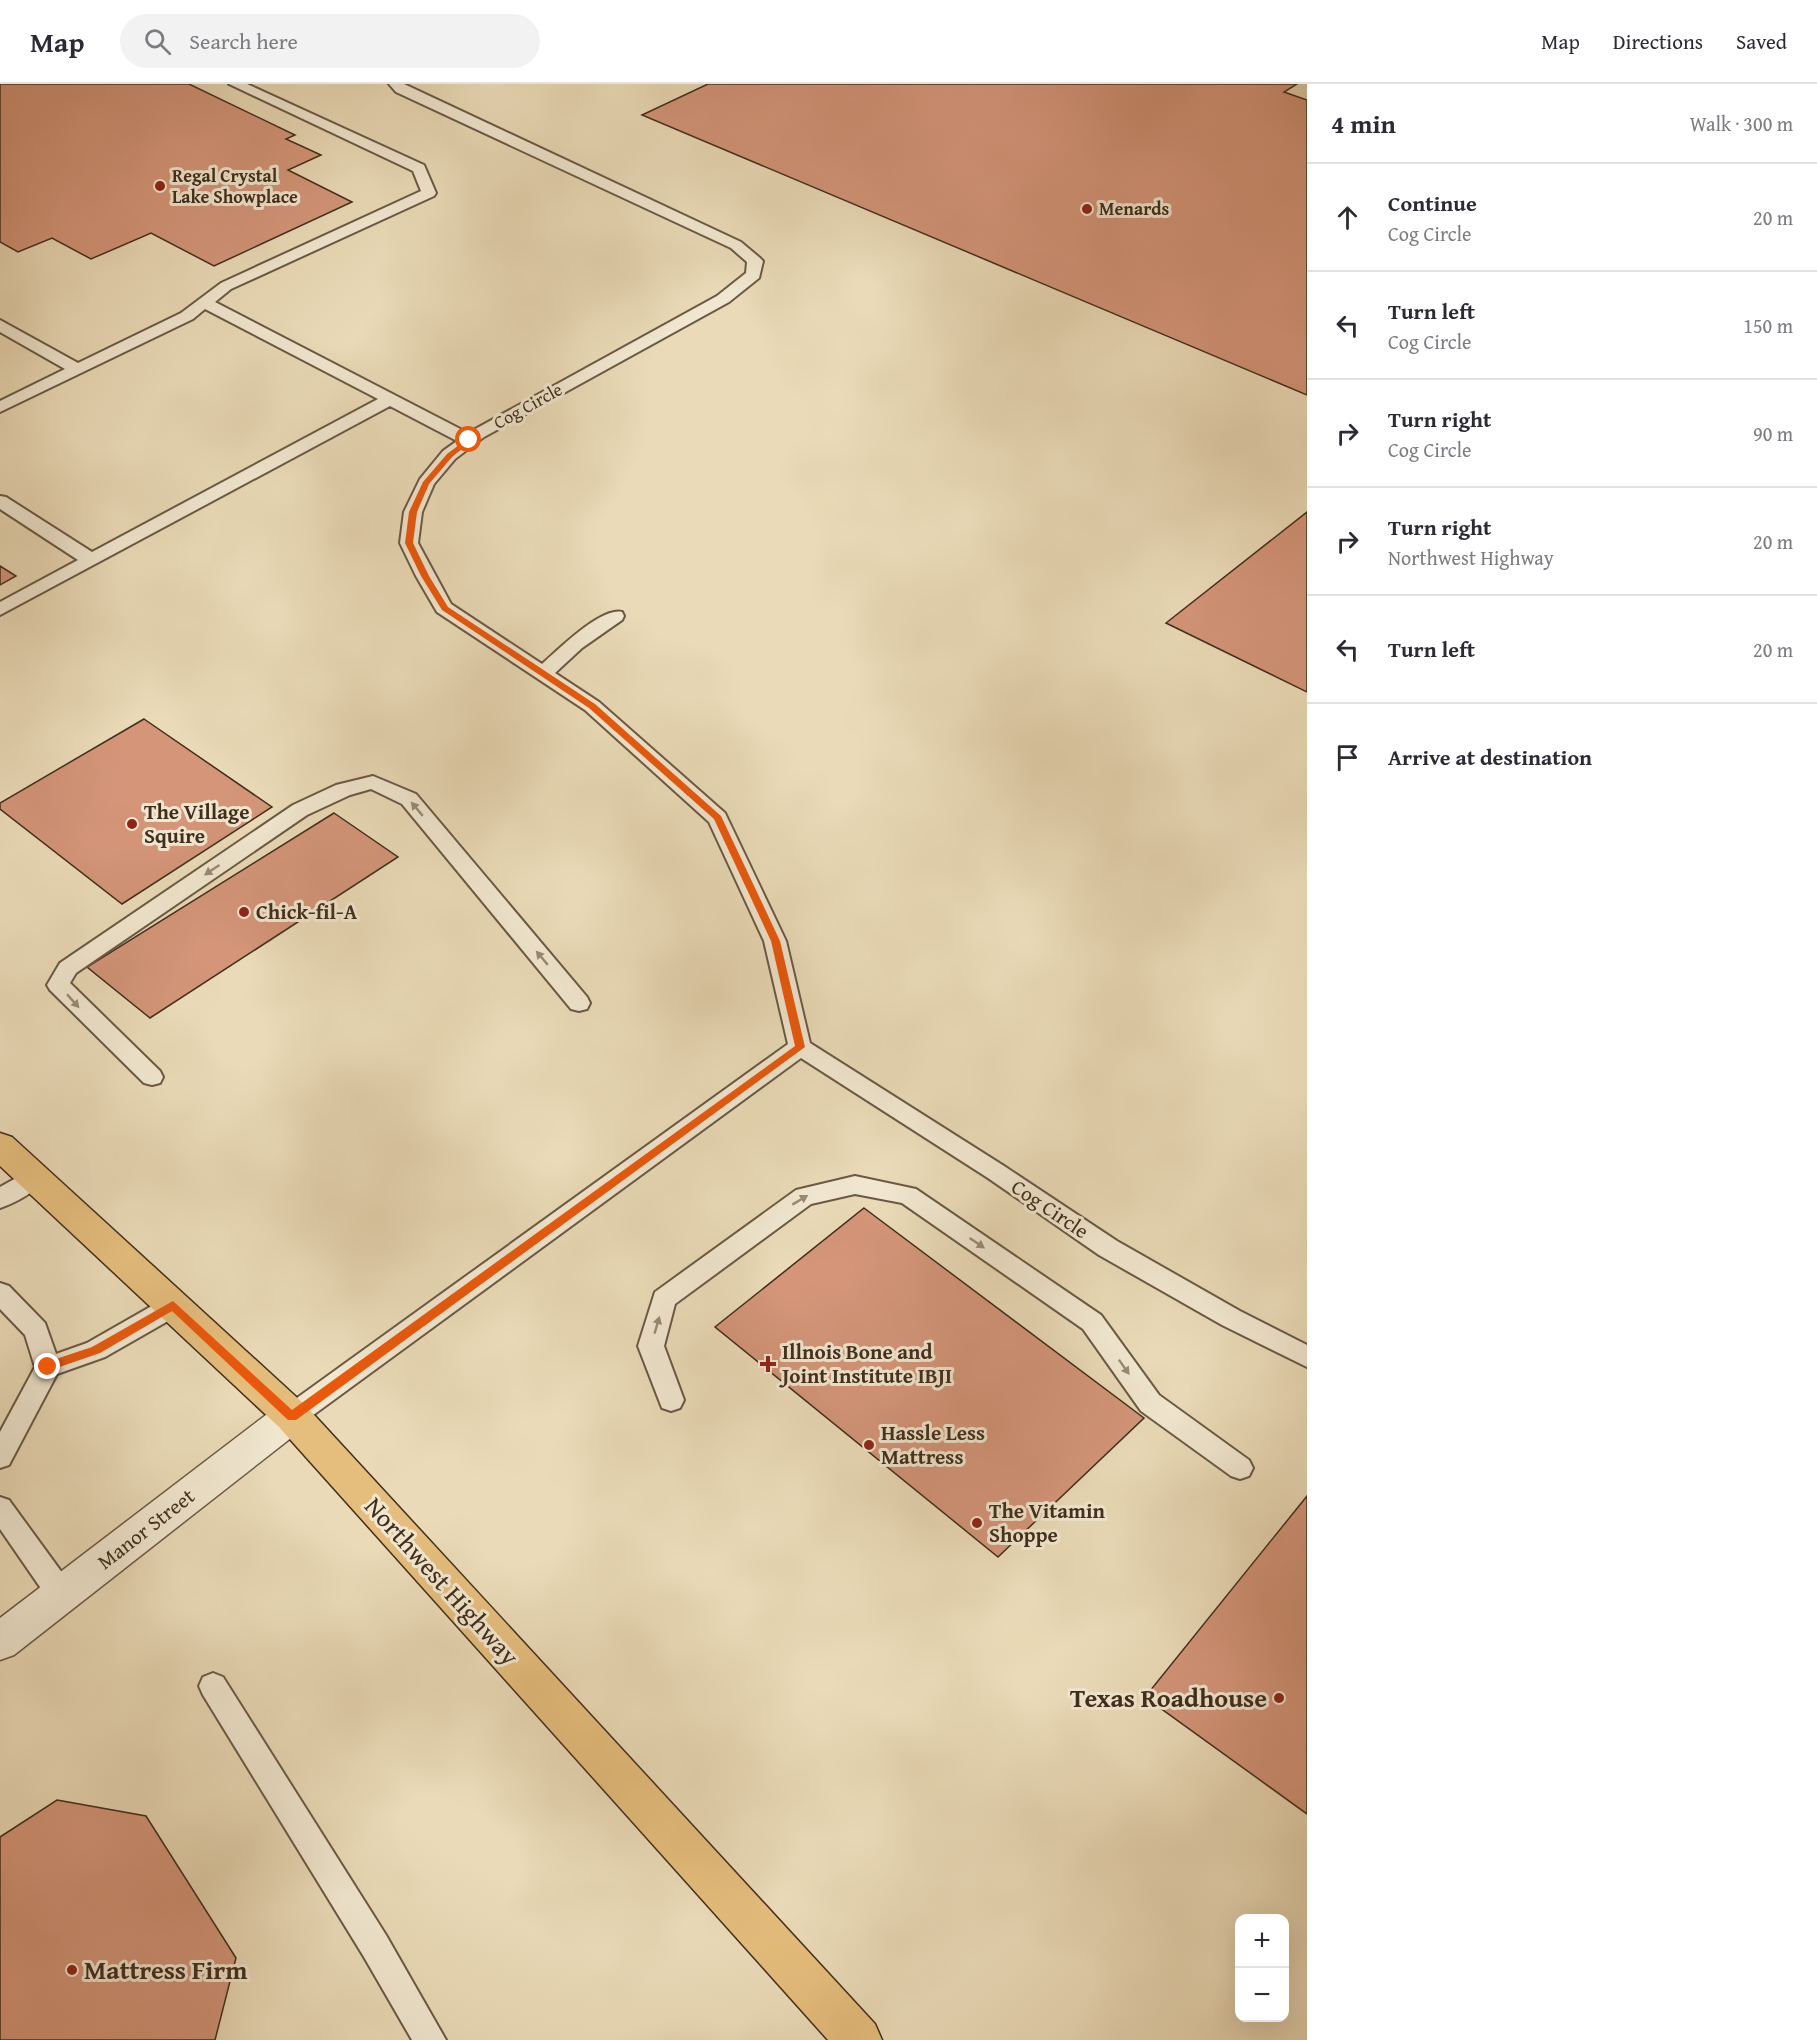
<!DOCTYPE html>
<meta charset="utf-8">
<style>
:root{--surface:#fff;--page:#f2f2f3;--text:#2b2b33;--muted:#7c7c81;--line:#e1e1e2}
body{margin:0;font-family:"Gentium Book Plus",serif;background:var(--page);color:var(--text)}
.controls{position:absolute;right:18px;bottom:18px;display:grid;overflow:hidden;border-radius:12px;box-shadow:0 6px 24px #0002}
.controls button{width:54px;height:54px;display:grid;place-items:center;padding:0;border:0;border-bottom:2px solid var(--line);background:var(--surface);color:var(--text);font:30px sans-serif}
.stop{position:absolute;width:18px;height:18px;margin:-14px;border:4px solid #ea580c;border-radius:50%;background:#fff}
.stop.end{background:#ea580c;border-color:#fff;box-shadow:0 2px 6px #0008}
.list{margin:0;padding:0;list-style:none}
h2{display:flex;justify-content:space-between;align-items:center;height:78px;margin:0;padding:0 24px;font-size:26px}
h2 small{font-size:20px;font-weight:400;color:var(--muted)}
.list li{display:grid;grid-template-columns:39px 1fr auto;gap:18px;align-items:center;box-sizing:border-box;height:108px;padding:0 24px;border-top:2px solid var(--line)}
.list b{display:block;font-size:22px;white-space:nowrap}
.list p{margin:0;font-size:20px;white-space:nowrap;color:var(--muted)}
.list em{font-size:20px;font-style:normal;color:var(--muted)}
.icon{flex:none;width:33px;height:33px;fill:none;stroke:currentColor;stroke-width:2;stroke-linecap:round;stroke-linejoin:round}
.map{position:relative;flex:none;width:1307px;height:1956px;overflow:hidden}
header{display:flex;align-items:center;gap:36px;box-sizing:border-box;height:84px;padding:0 30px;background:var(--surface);border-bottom:2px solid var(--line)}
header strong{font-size:28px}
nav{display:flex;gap:33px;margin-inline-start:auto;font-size:21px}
.search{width:420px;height:54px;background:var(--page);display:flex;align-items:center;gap:15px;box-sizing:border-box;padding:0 21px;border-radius:33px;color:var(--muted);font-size:22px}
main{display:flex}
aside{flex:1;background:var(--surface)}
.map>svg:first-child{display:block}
</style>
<header>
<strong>Map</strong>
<div class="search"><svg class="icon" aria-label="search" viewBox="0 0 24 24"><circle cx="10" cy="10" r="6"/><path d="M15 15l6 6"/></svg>Search here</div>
<nav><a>Map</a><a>Directions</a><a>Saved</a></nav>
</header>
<main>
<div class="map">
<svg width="1307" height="1956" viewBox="0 0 1307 1956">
<rect width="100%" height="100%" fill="#eadab7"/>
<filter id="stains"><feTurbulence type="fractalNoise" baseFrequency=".00333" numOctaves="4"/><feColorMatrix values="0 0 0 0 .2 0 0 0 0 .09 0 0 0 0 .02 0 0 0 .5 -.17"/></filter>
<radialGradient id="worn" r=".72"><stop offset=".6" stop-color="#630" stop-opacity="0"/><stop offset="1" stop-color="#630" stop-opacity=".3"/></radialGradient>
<g fill="#d49579" stroke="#402e1d" stroke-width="1.5">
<path d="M0,0h189l106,51 -9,4 35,16 -33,15 64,32 -138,64 -63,-33 -60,26 -39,-21 -34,14 -18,-10z"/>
<path d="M708,0h589l-13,8 23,8v295l-665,-280z"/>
<path d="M1307,428v180l-141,-69z"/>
<path d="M0,482l16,10 -16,9z"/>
<path d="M144,635l128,88 -150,97 -122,-95v-6z"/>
<path d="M334,729l64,44 -248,161 -63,-51z"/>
<path d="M864,1124l280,210 -146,139 -283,-230z"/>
<path d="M1307,1412v318l-162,-117z"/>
<path d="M57,1716l89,16 90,142 -21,82h-215v-203z"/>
</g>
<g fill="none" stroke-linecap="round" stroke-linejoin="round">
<defs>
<g id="lane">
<path d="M229,0h18l177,81 12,28 -2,3 -203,93 -16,13 253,131 249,-137 29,-23 1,-11 -16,-14 -335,-156 -7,-8h15l337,158 19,16 3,3 -4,17 -30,24 -245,135 -29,22 -21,25 -12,28 -4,31 33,61 91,60c16,-14 59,-57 80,-52l2,4 -2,4 -40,28 -27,25 44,29 126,111 61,128 24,102 194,123 113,75 123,70 67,34v22l-85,-42 -123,-70 -111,-77 -187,-120 -500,366 -9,3 -9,-3 -4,-8 4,-8 505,-364 -24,-103 -55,-119 -124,-112 -148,-98 -21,-36 -16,-33 4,-31 16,-33 23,-28 14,-10 -67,-35 -390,209v-13l78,-42 -78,-51v-13l6,1 86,55 286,-153 -173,-90 -12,10 -193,93v-11l65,-32 -65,-37v-12l78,43 103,-50 40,-30 200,-92 -8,-20z"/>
<path d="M373,692l43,18 171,203 3,6 -3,6 -8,2 -8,-2 -169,-205 -31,-15 -21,6 -43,20 -231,158 -6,10 90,88 3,6 -3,6 -8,2 -8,-2 -94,-93 -3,-5 13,-22 233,-158 43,-20z"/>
<path d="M34,1084l8,3 4,6c-8,14 -31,26 -46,31v-21z"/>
<path d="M855,1092l61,13 185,126 58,80 90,65 4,8 -4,8 -9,3 -9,-3 -90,-65 -58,-82 -181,-126 -47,-9 -44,10 -136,100 -11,42 20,54 -4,8 -9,3 -9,-3 -24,-62 17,-54 141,-102z"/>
<path d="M0,1199l9,3 36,37 11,31 31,-11 77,-44 9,-3 9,3 3,7 -3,7 -77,44 -48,17 -48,91 -9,3v-36l35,-65 -10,-32 -25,-26z"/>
<path d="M0,1413l9,3 62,85 4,9 -4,9 -10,3 -10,-3 -51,-74z"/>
<path d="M213,1589l10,4 163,258 60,105h-34l-48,-83 -161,-262 -4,-9 4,-9z"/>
</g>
<path id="street" d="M292,1316l13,5 6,11 -6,11 -291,228 -14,5v-42l279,-213z"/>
<path id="primary" d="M0,1049l12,4 293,268 570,619 7,16h-54l-549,-613 -279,-261z"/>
</defs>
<use href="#lane" stroke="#6a5944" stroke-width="4"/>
<use href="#street" stroke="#6a5944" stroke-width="3"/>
<use href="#primary" stroke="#402e1d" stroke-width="3"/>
<use href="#lane" fill="#f1e7d0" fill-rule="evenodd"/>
<use href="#street" fill="#f1e7d0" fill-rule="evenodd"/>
<use href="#primary" fill="#e5bd7c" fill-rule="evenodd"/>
</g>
<defs><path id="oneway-solid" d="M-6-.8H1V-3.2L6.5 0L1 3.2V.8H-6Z" transform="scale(1.5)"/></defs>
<g fill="#988a76">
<use href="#oneway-solid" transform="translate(417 725) rotate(-130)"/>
<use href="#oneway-solid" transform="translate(212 786) rotate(146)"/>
<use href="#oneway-solid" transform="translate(542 874) rotate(-130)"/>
<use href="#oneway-solid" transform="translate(73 917) rotate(48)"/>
<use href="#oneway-solid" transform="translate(800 1116) rotate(-31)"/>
<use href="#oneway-solid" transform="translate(977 1159) rotate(34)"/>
<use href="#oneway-solid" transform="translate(657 1241) rotate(-74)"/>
<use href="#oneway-solid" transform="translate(1124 1283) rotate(55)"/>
</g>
<path fill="#ea580c" d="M467,355l6,1 -21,17 -23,27 -12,28 -4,31 16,33 19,31 147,97 126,112 59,125 25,106 -509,373h-8l-116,-109 -72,42 -52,18 -4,-1v-7l48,-16 81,-46 119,109 503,-364 -24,-105 -57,-122 -125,-111 -147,-98 -21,-34 -16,-33 4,-31 14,-30 24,-28z"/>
<g fill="#8f2418" stroke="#f1e7d0" stroke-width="2">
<circle cx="160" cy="102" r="6"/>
<circle cx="1087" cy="125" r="6"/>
<circle cx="132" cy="740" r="6"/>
<circle cx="244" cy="828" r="6"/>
<path d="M765 1271h6v6h6v6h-6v6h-6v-6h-6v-6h6z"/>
<circle cx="869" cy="1361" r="6"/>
<circle cx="977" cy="1439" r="6"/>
<circle cx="1279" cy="1614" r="6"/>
<circle cx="72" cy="1886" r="6"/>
</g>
<g text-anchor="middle" stroke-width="6" stroke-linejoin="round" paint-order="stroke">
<g font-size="18" font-weight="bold" fill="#402e1d" stroke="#f1e7d0" text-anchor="start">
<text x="172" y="98">Regal Crystal<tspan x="172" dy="21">Lake Showplace</tspan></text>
<text x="1099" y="131">Menards</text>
</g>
<g font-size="18" fill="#402e1d" stroke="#f1e7d0">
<text transform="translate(528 322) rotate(-29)" y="6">Cog Circle</text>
</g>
<g font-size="21" font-weight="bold" fill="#402e1d" stroke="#f1e7d0" text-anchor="start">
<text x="144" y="735">The Village<tspan x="144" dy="24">Squire</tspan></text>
<text x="256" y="835">Chick-fil-A</text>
<text x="782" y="1275">Illnois Bone and<tspan x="782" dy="24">Joint Institute IBJI</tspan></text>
<text x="881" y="1356">Hassle Less<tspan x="881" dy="24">Mattress</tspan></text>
<text x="989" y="1434">The Vitamin<tspan x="989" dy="24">Shoppe</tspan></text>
</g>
<g font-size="21" fill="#402e1d" stroke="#f1e7d0">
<text transform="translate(1050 1125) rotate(34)" y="7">Cog Circle</text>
<text transform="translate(146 1445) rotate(-38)" y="7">Manor Street</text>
</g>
<g font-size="26" fill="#402e1d" stroke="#f1e7d0">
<text transform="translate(442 1497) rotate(48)" y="9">Northwest Highway</text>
</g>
<g font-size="26" font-weight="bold" fill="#402e1d" stroke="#f1e7d0" text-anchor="end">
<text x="1267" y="1623">Texas Roadhouse</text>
<text x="84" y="1895" text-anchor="start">Mattress Firm</text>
</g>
</g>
<rect width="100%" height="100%" filter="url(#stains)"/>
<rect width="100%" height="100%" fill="url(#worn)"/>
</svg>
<div class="controls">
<button>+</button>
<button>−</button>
</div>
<div class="stop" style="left:469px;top:356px"></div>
<div class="stop end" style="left:48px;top:1283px"></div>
</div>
<aside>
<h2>4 min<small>Walk · 300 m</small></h2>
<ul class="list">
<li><svg class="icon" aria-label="ahead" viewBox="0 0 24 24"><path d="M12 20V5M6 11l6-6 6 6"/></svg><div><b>Continue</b><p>Cog Circle</p></div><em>20 m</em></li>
<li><svg class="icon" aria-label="left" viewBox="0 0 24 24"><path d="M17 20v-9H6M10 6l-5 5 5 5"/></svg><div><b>Turn left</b><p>Cog Circle</p></div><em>150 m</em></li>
<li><svg class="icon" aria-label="right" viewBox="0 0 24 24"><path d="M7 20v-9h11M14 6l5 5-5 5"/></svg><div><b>Turn right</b><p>Cog Circle</p></div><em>90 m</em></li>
<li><svg class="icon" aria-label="right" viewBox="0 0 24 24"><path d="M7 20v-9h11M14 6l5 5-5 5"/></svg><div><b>Turn right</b><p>Northwest Highway</p></div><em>20 m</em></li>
<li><svg class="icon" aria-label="left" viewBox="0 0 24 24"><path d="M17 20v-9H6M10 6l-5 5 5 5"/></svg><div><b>Turn left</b></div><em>20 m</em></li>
<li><svg class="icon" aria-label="arrive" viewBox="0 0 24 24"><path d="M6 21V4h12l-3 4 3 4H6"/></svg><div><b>Arrive at destination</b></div></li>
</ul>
</aside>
</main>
